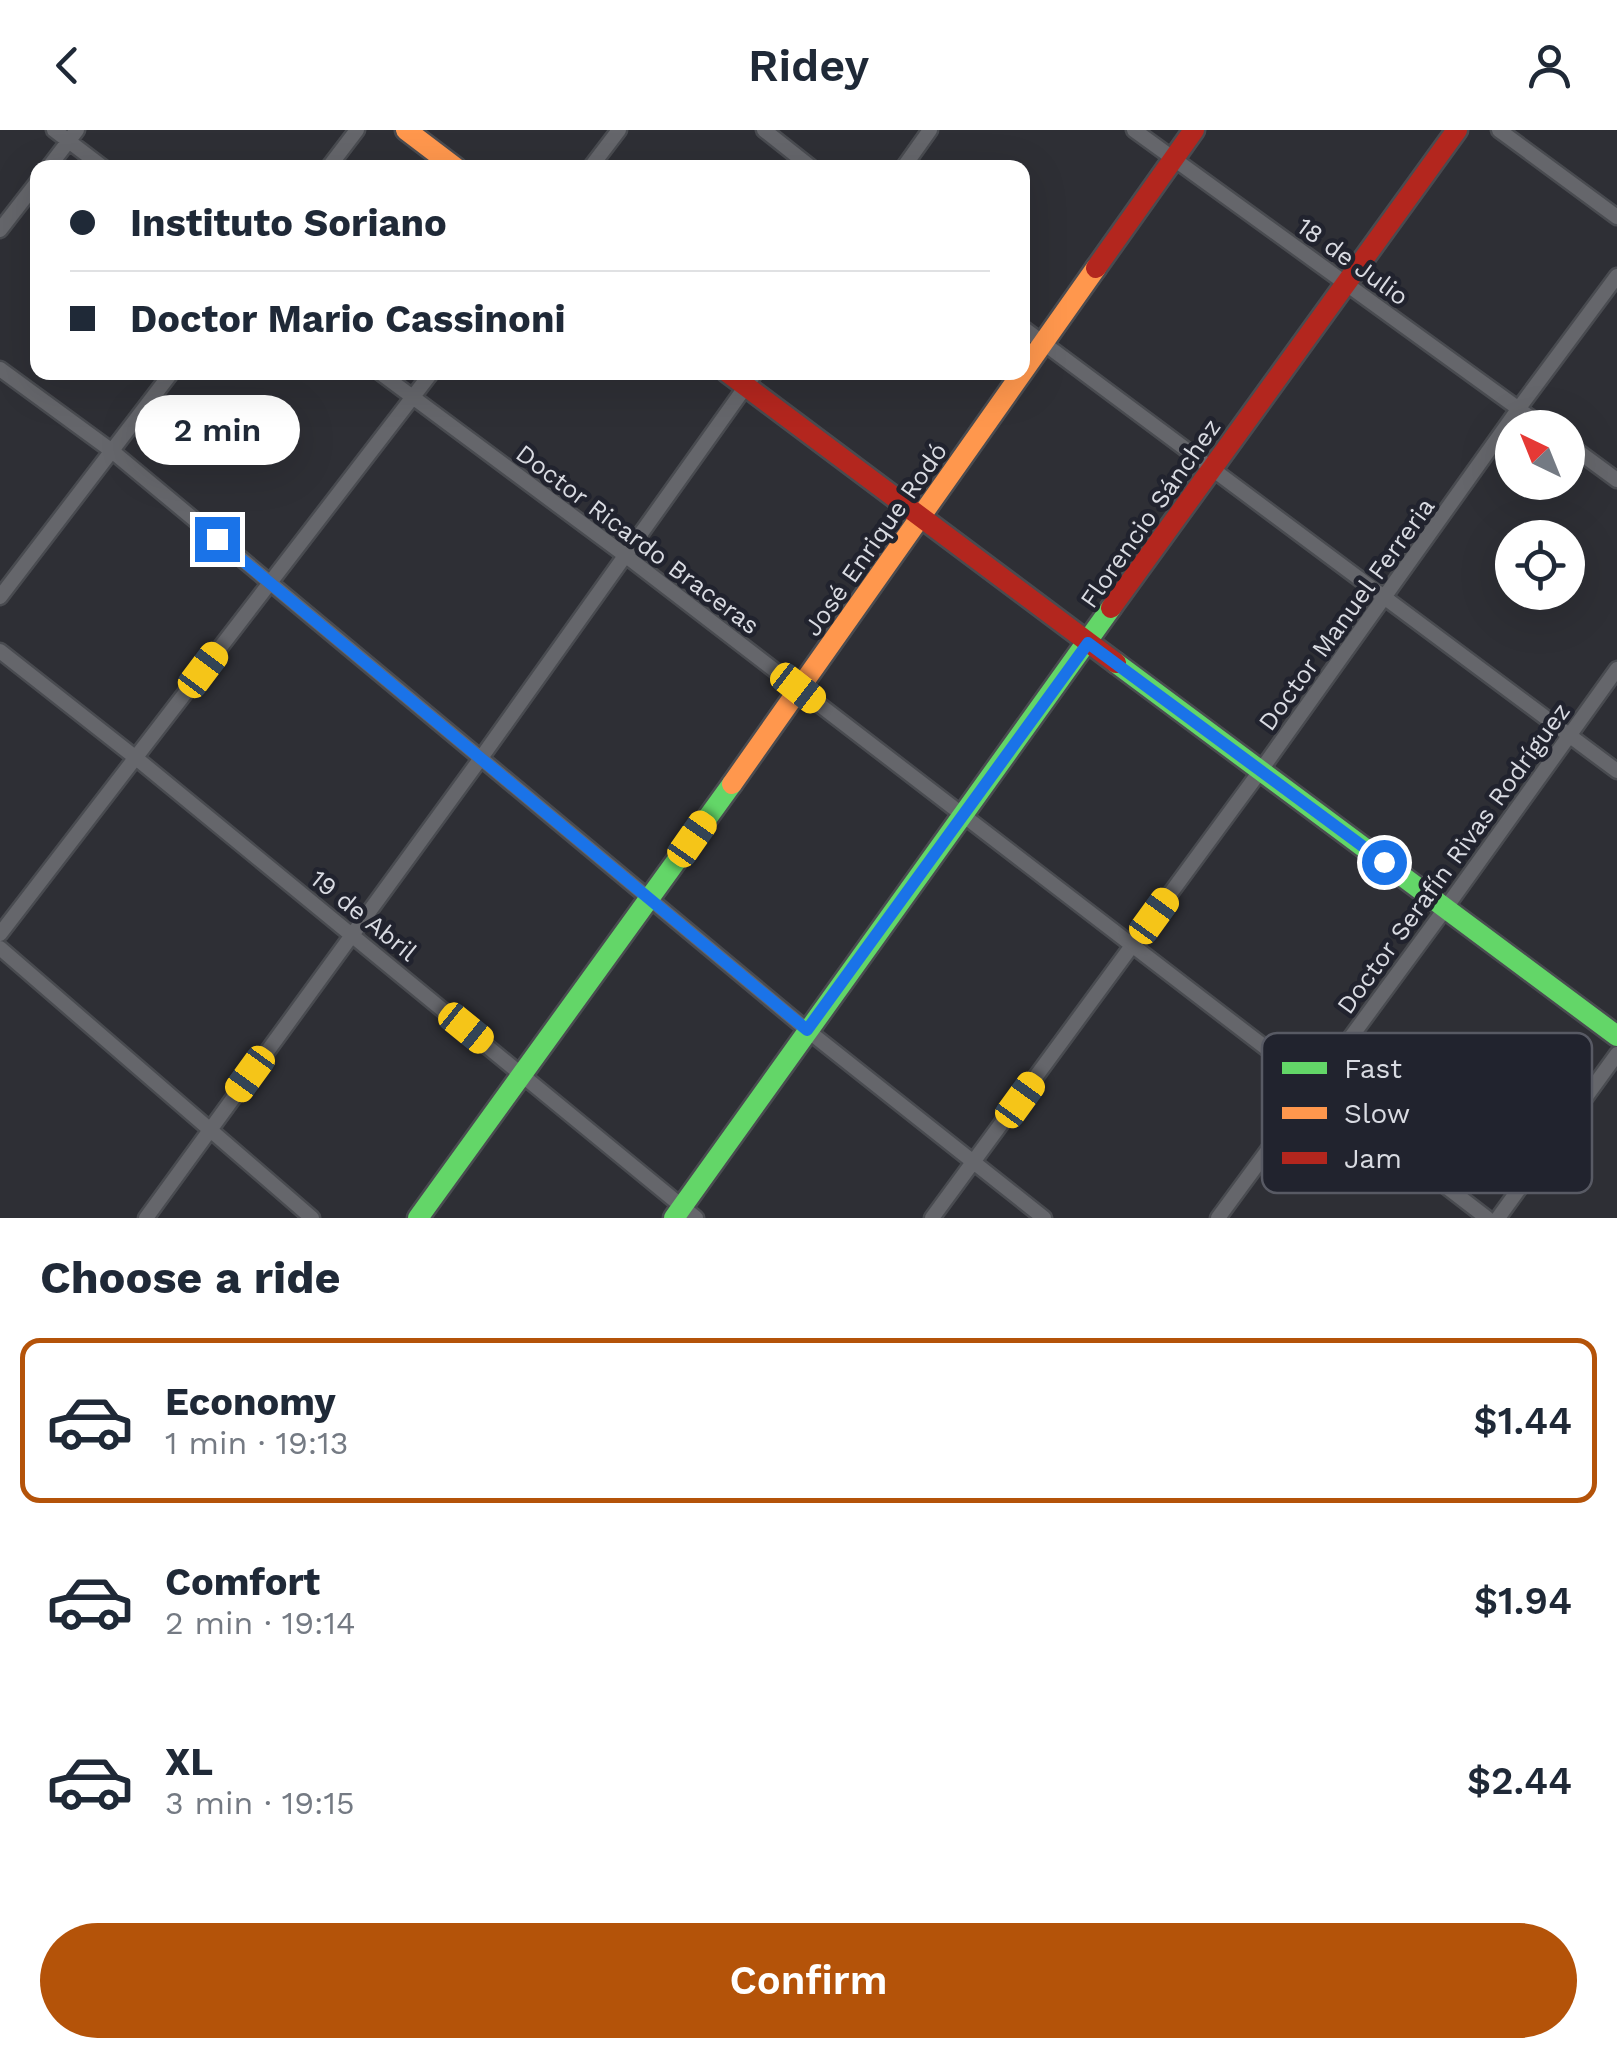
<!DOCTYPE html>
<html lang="en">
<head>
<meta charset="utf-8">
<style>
	:root { --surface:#fff; --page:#f6f6f7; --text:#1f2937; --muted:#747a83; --line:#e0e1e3; --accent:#b45309 }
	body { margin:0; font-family:"Work Sans",sans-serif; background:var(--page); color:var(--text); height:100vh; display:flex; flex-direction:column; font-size:38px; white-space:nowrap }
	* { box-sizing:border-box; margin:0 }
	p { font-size:32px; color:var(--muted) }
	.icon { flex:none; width:55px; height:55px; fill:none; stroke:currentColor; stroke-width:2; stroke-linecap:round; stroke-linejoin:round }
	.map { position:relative; height:1088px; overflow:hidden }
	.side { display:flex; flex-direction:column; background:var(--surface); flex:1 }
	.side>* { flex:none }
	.banner { position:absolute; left:30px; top:30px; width:1000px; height:220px; border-radius:20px; box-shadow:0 10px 40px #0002; display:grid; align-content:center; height:220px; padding:0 40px; background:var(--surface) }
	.needle { width:65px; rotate:317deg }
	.tools { position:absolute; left:1495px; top:280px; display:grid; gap:20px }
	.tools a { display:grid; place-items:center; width:90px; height:90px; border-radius:50%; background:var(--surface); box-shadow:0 10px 40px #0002; font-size:50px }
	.end { position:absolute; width:45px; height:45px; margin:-22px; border:12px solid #1a73e8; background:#fff; box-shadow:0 0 0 5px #fff }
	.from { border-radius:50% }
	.bubble { position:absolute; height:70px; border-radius:35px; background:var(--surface); box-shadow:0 10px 40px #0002; font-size:32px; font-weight:600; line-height:70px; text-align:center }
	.car { position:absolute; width:30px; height:60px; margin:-30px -15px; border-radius:12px; box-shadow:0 0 8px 2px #0007; background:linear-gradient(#f5c518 24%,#345 0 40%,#f5c518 0 76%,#345 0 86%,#f5c518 0) }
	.banner b { display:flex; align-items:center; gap:35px; height:95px; font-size:38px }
	.banner b+b { border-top:2px solid var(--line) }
	.banner i { width:25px; height:25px; background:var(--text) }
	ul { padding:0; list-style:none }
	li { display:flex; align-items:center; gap:30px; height:165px; margin:0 20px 15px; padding:0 20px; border:5px solid transparent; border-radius:20px }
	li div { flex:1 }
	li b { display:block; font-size:38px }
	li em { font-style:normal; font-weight:600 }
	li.current { border-color:var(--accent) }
	li>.icon { width:90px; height:90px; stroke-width:1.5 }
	h2 { padding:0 40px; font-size:45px; line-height:120px }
	.button { display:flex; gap:20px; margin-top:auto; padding:20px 40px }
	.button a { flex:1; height:115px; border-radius:60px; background:var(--accent); color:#fff; font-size:40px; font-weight:600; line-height:115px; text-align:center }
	header { display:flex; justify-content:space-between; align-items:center; height:130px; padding:0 40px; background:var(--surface); font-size:45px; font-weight:600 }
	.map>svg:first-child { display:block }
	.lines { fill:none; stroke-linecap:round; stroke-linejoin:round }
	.street-casing { stroke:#494b50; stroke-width:19 }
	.fast-casing { stroke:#494b50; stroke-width:25 }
	.slow-casing { stroke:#494b50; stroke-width:25 }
	.jam-casing { stroke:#494b50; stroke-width:25 }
	.street { stroke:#65666b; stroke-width:14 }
	.fast { stroke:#63d668; stroke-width:20 }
	.slow { stroke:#ff974d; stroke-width:20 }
	.jam { stroke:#b3261e; stroke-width:20 }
	.route { stroke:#1a73e8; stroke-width:12 }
	.labels { text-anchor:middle; stroke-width:9; stroke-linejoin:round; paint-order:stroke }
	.street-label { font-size:25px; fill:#d9dbe2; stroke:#21232e }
	.key { fill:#21232e; stroke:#585a64; stroke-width:2.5 }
	.key-label { font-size:28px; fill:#d9dbe2 }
</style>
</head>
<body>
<header><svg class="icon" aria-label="back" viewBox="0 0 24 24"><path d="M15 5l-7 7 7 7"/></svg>Ridey<svg class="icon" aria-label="person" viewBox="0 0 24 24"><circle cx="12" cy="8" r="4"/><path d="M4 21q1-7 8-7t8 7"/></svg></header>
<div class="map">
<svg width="1617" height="1088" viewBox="0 0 1617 1088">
	<rect width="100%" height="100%" fill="#2e2f35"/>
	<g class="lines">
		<g class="street-casing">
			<path id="street" d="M54 0 104 38
				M764 0 812 38
				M1134 0 1545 298
				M1499 0 1617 87
				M48 38 77 0
				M328 38 357 0
				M590 38 619 0
				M903 38 930 0
				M0 100 38 51
				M1022 197 1617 641
				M0 239 112 321 807 900 1044 1088
				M379 242 626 426 1487 1088
				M1568 314 1617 350
				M0 467 172 242
				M0 521 136 628 696 1088
				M0 804 432 242
				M0 818 312 1088
				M146 1088 481 628 756 242
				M932 1088 1261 640 1519 278 1617 146
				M1218 1088 1445 779 1617 539
				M1498 1088 1617 924"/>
		</g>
		<g class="fast-casing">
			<path id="fast" d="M1116 533 1617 906
				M418 1088 732 654
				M674 1088 1111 478"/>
		</g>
		<g class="slow-casing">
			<path id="slow" d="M406 0 456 38
				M732 654 1096 138"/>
		</g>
		<g class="jam-casing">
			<path id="jam" d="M1096 138 1194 0
				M727 242 1116 533
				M1111 478 1457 0"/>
		</g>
		<use href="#street" class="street"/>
		<use href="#fast" class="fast"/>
		<use href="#slow" class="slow"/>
		<use href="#jam" class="jam"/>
	</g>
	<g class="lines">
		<path class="route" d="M217 409 807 900 1088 513 1384 732"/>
	</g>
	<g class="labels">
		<g class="street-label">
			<text transform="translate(1353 131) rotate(36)" y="9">18 de Julio</text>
			<text transform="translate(1150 383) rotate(-55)" y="9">Florencio Sánchez</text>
			<text transform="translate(638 409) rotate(37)" y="9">Doctor Ricardo Braceras</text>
			<text transform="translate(875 409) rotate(-55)" y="9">José Enrique Rodó</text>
			<text transform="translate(1346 484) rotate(-54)" y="9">Doctor Manuel Ferreria</text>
			<text transform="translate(1453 728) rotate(-54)" y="9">Doctor Serafín Rivas Rodríguez</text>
			<text transform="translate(364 785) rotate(39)" y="9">19 de Abril</text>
		</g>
	</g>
	<rect x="1262" y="903" width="330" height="160" rx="15" class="key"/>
	<rect x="1282" y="932" width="45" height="12" fill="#63d668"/>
	<rect x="1282" y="977" width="45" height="12" fill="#ff974d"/>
	<rect x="1282" y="1022" width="45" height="12" fill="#b3261e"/>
	<g class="key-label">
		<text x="1344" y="948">Fast</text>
		<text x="1344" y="993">Slow</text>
		<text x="1344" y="1038">Jam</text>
	</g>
</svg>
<div class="tools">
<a><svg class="needle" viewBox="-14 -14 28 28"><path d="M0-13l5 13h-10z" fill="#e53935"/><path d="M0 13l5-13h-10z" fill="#747a83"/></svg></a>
<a><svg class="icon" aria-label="locate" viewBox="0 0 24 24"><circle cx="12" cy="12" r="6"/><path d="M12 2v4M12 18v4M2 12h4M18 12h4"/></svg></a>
</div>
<i class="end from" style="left:1384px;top:732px"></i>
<i class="end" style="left:217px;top:409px"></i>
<div class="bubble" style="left:135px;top:265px;width:165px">2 min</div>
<i class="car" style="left:203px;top:540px;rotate:37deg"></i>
<i class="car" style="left:798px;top:558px;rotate:128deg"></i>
<i class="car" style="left:692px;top:709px;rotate:35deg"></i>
<i class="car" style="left:1154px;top:786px;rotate:36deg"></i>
<i class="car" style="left:466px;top:898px;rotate:129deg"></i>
<i class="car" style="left:250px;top:944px;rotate:216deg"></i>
<i class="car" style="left:1020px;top:970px;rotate:36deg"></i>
<div class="banner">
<b><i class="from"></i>Instituto Soriano</b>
<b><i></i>Doctor Mario Cassinoni</b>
</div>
</div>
<section class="side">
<h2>Choose a ride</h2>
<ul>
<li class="current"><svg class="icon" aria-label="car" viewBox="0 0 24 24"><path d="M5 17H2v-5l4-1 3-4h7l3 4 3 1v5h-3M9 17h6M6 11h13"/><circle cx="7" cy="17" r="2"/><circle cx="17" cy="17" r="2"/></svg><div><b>Economy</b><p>1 min · 19:13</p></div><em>$1.44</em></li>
<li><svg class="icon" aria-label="car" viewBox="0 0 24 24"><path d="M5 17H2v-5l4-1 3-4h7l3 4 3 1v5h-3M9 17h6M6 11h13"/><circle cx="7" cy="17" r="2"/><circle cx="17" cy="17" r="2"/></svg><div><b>Comfort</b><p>2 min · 19:14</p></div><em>$1.94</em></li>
<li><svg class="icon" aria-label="car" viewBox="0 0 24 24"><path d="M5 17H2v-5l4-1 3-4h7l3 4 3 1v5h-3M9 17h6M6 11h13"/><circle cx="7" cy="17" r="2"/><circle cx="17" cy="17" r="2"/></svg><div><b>XL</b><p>3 min · 19:15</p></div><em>$2.44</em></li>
</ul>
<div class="button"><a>Confirm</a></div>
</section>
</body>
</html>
